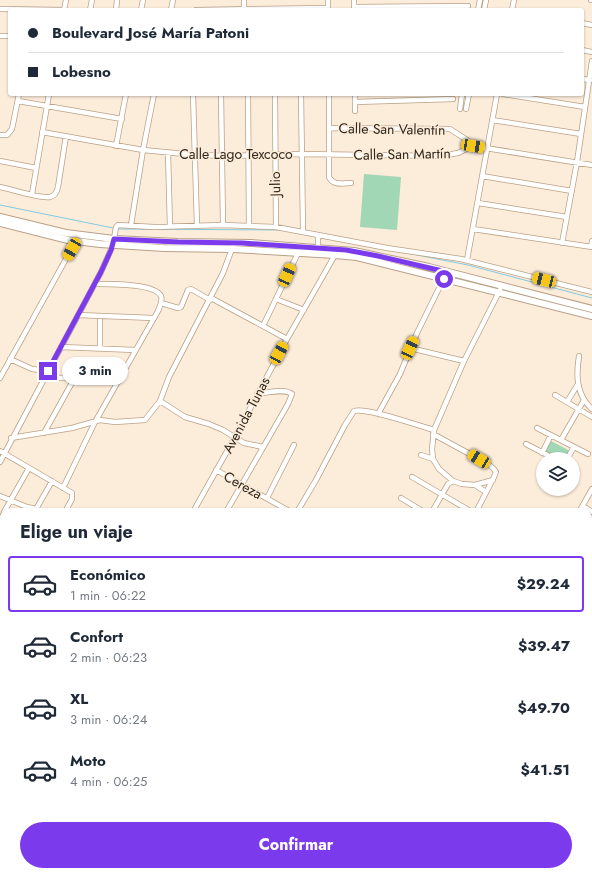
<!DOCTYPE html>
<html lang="es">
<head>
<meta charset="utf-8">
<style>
	:root { --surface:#fff; --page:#f6f6f7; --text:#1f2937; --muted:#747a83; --line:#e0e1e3; --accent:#7c3aed }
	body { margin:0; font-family:Jost,sans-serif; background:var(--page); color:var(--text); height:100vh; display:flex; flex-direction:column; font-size:15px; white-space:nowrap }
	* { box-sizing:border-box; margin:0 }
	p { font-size:13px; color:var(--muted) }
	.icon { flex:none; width:22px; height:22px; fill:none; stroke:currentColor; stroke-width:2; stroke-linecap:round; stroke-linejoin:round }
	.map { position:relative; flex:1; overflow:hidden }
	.details { position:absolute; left:0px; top:508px; width:592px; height:368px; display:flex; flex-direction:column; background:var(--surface); border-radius:12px 12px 0 0; box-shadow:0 1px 3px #0004 }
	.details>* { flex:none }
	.guide { position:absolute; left:8px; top:8px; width:576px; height:88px; border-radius:4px; box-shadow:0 1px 3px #0004; display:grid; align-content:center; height:88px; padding:0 20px; background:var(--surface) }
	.tools { position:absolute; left:536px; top:452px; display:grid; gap:8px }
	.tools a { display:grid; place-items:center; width:44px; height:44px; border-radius:50%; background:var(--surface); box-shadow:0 1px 3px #0004; font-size:20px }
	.end { position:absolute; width:18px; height:18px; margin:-9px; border:5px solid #7c3aed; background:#fff; box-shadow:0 0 0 2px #fff }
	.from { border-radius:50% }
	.bubble { position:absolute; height:28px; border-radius:14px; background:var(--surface); box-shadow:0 1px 3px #0004; font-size:13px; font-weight:700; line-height:28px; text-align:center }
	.car { position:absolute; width:12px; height:24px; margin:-12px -6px; border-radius:5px; box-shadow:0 0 3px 1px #0007; background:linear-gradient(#f5c518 24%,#345 0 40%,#f5c518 0 76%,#345 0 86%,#f5c518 0) }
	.guide b { display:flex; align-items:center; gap:14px; height:38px; font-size:15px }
	.guide b+b { border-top:1px solid var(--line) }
	.guide i { width:10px; height:10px; background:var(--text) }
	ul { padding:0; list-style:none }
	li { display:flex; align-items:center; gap:12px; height:56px; margin:0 8px 6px; padding:0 12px; border:2px solid transparent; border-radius:4px }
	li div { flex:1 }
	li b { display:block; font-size:15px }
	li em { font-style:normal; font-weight:700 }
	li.active { border-color:var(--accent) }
	li>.icon { width:36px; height:36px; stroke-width:1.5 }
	h2 { padding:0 20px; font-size:18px; line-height:48px }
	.action { display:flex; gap:8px; margin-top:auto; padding:8px 20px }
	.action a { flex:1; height:46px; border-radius:24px; background:var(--accent); color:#fff; font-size:16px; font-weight:700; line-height:46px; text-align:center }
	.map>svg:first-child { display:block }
	.green { fill:#a1d7b4 }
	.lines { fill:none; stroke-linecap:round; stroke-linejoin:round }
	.stream { stroke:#82cae3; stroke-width:1 }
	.street-casing { stroke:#baa186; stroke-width:6 }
	.secondary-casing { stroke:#baa186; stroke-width:8 }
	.street { stroke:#fff; stroke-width:4.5 }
	.secondary { stroke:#fff; stroke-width:6 }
	.route { stroke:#7c3aed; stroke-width:5 }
	.labels { text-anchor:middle; stroke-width:3; stroke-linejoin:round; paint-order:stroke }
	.street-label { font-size:14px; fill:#30261b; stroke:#fcecda }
</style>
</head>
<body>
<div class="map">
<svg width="592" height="876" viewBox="0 0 592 876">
	<rect width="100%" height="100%" fill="#fcecda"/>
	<path class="green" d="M364 174 401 177 397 230 360 227Z
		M551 441 570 451 565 459H557L545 452Z
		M592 595V612L588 619V603Z"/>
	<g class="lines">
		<path class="stream" d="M0 205 113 228
			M118 229 283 230
			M367 246 375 248
			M402 252 468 265 592 298"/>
		<g class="street-casing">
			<path id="street" d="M244 0V9
				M328 0V10
				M354 0V10
				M591 0H592
				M354 7 468 6
				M0 9 65 10
				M64 10 66 0
				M90 10 92 0
				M116 10 117 0
				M141 10 143 0
				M171 10 173 0
				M196 10 328 8
				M478 10 480 0
				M484 10 486 0
				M512 10 514 0
				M582 23 592 25
				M0 36H10
				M582 50 592 52
				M582 79 590 80
				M193 94 197 226
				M221 94 223 225
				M248 94 249 225
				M275 94 276 227
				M301 94 303 232
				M329 94V177C333 186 343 183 351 183
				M503 94 585 107
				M18 101 122 119
				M355 102 453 99
				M460 109 462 94
				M466 109 469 94
				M355 111V94
				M492 120 581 134
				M329 128 450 129 467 140 473 146
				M42 132 143 150 185 154 223 156 301 154 441 156 458 153 473 146
				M0 135H7L12 129 19 94
				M116 146 126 94
				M473 146 592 165
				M168 153 170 227
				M0 161 36 168
				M482 176 572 191
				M0 187C11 189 40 199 50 197 55 196 57 192 58 187L66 136
				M32 194 49 94
				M478 203 567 217
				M131 225 143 150 154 94
				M473 229 592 247
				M318 236V248
				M562 243 577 162 592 61
				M233 246 223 273 169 377 160 401 185 417 209 424 223 430 244 443 263 447
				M591 247 592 241
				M467 260 497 94
				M211 298 287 339
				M276 299 304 310
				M161 303 178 308 181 307 188 290 191 289 210 300
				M78 315 153 318
				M263 326 298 253
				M61 347 135 350
				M100 348V316
				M410 348 464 361
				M579 356C576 375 576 395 592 409
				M10 359 32 369 48 371
				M44 377 119 381
				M0 378 76 241
				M555 395 592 417
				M567 402 578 384
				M378 414 400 374 417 333 447 272
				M537 428 588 454
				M44 433 74 379
				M433 434 488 464 493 468 496 472 494 477 476 512
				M11 438 72 428 100 420 115 422 145 420 160 401
				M561 440 584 400
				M526 444 555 459
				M0 451 72 493V499L65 512
				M542 453 551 435
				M421 455 433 459
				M567 459 574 447
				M0 462 101 272 113 245 116 227 118 225 154 227 223 225 276 227 387 248 461 259 592 292
				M573 469 577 471
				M216 470 291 512
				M412 477 472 512
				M493 480 475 485 462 484 453 481 439 469 433 459 432 449 434 430 464 361 500 290
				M475 485 486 492
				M63 488 95 422 158 311C160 306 163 301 161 296 155 283 108 284 95 284
				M0 496 27 507 36 509
				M267 498 294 445
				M401 498 424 512
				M583 506 592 512
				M35 511 52 481
				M4 512 29 468
				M193 512 235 437 287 339 335 255
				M226 512 288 404 292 394C284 388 267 393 257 394
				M297 512 316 480 345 425 354 411C367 407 419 426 434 430
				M432 512 448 484 453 481
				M579 512 592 489
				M0 520 4 513
				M0 573 4 566
				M588 574 592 577
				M0 578 4 580
				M588 582 592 584
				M588 596 592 588
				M0 619 4 622
				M588 628 592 620
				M0 632 4 623
				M0 685 4 678
				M0 693 4 695
				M588 700 592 693
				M588 709 592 711
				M588 715 592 717
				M0 735 4 738
				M588 753 592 756
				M0 789 4 779
				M0 805 4 804
				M588 829 592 832
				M588 848H592
				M0 870 7 876
				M210 872 216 876
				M264 872 271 876
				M422 872 429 876
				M556 872 562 876
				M412 873 417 876
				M220 876 224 872
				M230 876 231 872
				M382 876 384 872
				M435 876 437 872
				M450 876 453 872
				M492 876 493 872
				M510 876 512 872"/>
		</g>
		<g class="secondary-casing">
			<path id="secondary" d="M0 217 66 233 114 239 178 242 251 243 354 251 429 267 592 309
				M0 223 68 240 100 244 164 248 233 249 335 255 357 257 592 316"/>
		</g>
		<use href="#street" class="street"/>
		<use href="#secondary" class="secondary"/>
	</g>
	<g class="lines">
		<path class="route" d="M48 371 101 272 111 250 114 239 178 242 242 243 346 250 378 256 447 272 444 279"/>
	</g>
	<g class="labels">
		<g class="street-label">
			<text transform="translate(392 129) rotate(1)" y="5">Calle San Valentín</text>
			<text x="236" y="159">Calle Lago Texcoco</text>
			<text transform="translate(402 154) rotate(-1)" y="5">Calle San Martín</text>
			<text transform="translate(275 184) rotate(-91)" y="5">Julio</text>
			<text transform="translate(246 415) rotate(-62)" y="5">Avenida Tunas</text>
			<text transform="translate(243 485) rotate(29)" y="5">Cereza</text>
		</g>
	</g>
</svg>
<div class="tools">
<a><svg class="icon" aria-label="layers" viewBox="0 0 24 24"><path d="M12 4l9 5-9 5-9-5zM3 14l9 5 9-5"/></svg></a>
</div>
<i class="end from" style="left:444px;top:279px"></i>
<i class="end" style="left:48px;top:371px"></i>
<div class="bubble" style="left:62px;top:357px;width:66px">3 min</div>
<i class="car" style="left:473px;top:146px;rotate:99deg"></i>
<i class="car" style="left:72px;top:249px;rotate:210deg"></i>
<i class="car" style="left:287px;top:275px;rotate:24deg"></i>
<i class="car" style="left:544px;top:280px;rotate:284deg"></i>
<i class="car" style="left:410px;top:348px;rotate:25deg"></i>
<i class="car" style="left:279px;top:353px;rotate:29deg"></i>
<i class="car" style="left:479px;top:459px;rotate:301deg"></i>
<div class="guide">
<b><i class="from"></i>Boulevard José María Patoni</b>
<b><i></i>Lobesno</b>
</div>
<section class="details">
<h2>Elige un viaje</h2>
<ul>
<li class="active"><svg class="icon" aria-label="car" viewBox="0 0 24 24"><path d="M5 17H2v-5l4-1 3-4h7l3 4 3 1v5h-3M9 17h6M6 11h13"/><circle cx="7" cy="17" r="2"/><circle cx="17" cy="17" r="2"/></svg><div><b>Económico</b><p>1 min · 06:22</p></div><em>$29.24</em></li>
<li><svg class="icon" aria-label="car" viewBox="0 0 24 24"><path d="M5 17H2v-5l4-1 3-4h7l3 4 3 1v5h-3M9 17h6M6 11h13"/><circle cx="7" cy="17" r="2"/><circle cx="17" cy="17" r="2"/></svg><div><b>Confort</b><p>2 min · 06:23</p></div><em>$39.47</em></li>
<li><svg class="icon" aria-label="car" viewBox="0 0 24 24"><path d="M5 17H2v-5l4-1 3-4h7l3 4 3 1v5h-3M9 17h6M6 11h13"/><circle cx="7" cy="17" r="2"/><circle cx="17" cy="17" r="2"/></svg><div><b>XL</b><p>3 min · 06:24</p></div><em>$49.70</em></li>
<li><svg class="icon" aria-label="car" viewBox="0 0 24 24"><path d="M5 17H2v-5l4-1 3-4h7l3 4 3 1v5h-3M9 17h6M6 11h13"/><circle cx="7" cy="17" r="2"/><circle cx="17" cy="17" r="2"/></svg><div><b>Moto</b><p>4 min · 06:25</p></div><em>$41.51</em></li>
</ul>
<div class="action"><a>Confirmar</a></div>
</section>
</div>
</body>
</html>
